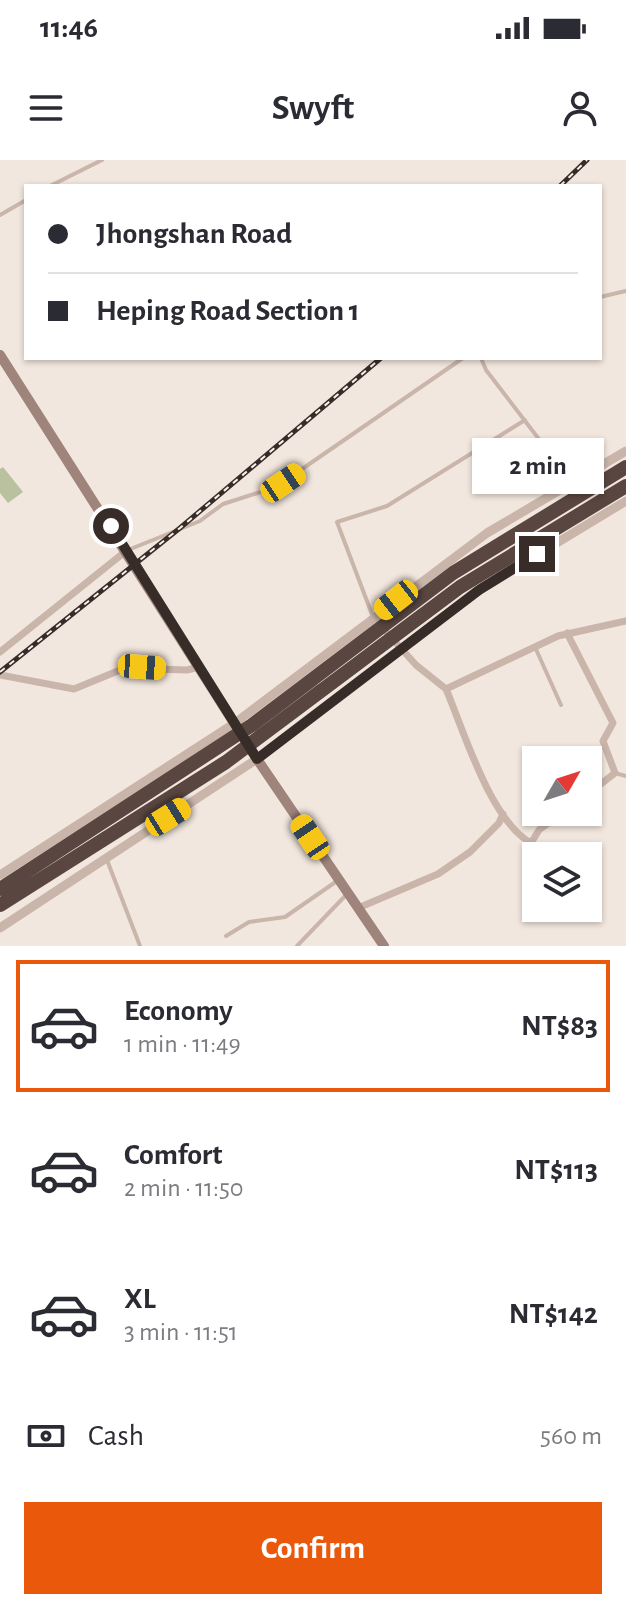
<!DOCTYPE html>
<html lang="en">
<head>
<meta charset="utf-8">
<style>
	:root { --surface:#fff; --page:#f7f7f7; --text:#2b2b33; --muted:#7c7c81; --line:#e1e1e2; --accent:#ea580c }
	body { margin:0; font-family:"Alegreya Sans",sans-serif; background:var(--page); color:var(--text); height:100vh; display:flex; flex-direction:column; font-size:30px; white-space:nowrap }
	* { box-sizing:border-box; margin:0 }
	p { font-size:26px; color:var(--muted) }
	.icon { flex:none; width:44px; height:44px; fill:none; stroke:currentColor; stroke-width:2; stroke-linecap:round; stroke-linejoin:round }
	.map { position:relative; height:786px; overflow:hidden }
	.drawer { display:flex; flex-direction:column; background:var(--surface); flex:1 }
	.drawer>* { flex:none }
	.banner { position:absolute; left:24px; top:24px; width:578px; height:176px; border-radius:0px; box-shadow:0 2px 6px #0004; display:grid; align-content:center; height:176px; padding:0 24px; background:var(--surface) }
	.needle { width:52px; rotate:51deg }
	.fabs { position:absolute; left:522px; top:586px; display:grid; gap:16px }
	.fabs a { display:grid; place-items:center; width:80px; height:80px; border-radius:0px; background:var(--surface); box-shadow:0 2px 6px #0004; font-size:40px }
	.end { position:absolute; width:36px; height:36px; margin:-18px; border:10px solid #382c29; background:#fff; box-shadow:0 0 0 4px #fff }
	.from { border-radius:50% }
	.bubble { position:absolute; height:56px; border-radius:0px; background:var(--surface); box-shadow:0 2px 6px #0004; font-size:26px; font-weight:600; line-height:56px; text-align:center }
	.car { position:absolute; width:24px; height:48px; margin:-24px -12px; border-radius:10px; box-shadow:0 0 6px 2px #0007; background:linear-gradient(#f5c518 24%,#345 0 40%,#f5c518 0 76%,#345 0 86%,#f5c518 0) }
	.banner b { display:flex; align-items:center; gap:28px; height:76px; font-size:30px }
	.banner b+b { border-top:2px solid var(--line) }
	.banner i { width:20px; height:20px; background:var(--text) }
	ul { padding:14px 0 0; list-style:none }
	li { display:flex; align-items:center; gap:24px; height:132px; margin:0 16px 12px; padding:0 8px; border:4px solid transparent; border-radius:0px }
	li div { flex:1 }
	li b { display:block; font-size:30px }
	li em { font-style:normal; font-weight:600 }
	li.selected { border-color:var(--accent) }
	li>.icon { width:72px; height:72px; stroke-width:1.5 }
	.pay { display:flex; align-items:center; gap:20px; height:88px; padding:0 24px; font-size:30px }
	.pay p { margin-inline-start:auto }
	.action { display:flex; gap:16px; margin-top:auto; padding:16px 24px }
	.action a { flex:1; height:92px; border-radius:0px; background:var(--accent); color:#fff; font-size:32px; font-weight:600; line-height:92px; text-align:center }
	.status { display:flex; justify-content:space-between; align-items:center; height:56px; padding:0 40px; background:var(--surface); direction:ltr }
	.status svg { height:22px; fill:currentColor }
	header { display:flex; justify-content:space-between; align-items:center; height:104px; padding:0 24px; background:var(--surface); font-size:36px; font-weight:600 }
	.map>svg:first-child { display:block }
	.green { fill:#b9c19e }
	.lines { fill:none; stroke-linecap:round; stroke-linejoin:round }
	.service { stroke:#cab5aa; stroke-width:4 }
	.minor { stroke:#cab5aa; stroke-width:7 }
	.tertiary { stroke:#cab5aa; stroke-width:9 }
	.secondary { stroke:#9e847b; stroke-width:10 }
	.rail-casing { stroke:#382c29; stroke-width:5 }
	.rail { stroke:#faf1eb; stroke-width:2; stroke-dasharray:6; stroke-linecap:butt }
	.motorway-bridge { stroke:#594641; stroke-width:14 }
	.route { stroke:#382c29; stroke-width:10 }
</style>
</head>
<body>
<div class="status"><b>11:46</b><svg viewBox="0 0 49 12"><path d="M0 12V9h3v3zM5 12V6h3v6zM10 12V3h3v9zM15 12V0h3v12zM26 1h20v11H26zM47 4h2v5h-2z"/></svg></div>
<header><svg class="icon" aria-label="menu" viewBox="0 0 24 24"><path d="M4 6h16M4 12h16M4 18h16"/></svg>Swyft<svg class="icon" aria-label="person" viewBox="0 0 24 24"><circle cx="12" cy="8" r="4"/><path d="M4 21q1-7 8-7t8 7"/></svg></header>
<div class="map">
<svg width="626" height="786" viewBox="0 0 626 786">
	<rect width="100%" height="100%" fill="#f2e7de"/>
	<path class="green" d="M3 307 23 332 8 343 0 333V309Z"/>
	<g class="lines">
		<path class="service" d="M50 26 102 0
			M0 55 26 40
			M600 137 626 131
			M481 198 486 210 545 287 552 292 584 284 602 303
			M128 390 200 361 223 344 276 327 463 198
			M373 457 337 362 387 346 525 260
			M535 487 561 545
			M615 613 626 616
			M107 700 140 786
			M226 776 249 762 285 757 337 721
			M297 786 346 735"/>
		<path class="minor" d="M380 465 416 505 446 529 558 476 626 461
			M567 473 613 563 603 581 615 613 588 634
			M0 492 126 391
			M0 515 74 529 125 508 187 510 199 507
			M446 529C464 571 490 660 531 683L539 670 563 652
			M358 748 438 714 470 692 499 663 503 654"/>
		<path class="tertiary" d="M276 556 312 528 315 518
			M0 715 235 563 487 373 626 291
			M0 768 257 599 479 430 626 341"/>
		<path class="secondary" d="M0 195 257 599 384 786"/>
		<g class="rail-casing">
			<path id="rail" d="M560 26 587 0
				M0 512 180 368 381 198"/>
		</g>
		<use href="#rail" class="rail"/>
		<path class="motorway-bridge" d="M0 729 252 565 453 413 626 307
			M0 745 226 602 460 427 626 326"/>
	</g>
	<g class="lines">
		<path class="route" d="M111 366 257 599 479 430 537 394"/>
	</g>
</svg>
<div class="fabs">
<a><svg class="needle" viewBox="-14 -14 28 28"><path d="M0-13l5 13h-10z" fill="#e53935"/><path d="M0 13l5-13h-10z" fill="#7c7c81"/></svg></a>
<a><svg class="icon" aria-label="layers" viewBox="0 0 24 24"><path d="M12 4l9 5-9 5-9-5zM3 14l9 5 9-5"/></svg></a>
</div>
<i class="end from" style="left:111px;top:366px"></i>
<i class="end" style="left:537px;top:394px"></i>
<div class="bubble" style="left:472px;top:278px;width:132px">2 min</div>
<i class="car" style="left:283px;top:323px;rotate:56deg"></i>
<i class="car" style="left:396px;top:440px;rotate:232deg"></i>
<i class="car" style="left:142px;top:507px;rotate:94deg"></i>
<i class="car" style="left:168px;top:657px;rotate:58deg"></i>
<i class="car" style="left:310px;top:677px;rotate:326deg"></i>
<div class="banner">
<b><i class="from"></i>Jhongshan Road</b>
<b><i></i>Heping Road Section 1</b>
</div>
</div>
<section class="drawer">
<ul>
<li class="selected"><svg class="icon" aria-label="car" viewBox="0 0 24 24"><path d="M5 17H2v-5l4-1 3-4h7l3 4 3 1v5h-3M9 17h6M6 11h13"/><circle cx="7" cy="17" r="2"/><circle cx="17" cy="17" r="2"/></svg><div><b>Economy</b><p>1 min · 11:49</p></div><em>NT$83</em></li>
<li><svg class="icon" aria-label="car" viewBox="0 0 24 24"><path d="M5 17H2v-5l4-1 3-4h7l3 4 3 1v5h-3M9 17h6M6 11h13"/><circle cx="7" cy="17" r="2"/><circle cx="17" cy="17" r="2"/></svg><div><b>Comfort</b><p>2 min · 11:50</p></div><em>NT$113</em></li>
<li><svg class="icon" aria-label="car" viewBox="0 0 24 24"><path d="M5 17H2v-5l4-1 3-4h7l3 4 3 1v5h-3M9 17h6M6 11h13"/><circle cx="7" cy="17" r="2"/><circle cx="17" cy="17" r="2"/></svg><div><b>XL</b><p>3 min · 11:51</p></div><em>NT$142</em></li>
</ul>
<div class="pay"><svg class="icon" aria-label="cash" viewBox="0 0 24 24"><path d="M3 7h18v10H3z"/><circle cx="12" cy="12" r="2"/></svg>Cash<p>560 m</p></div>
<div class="action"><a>Confirm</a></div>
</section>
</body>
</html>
